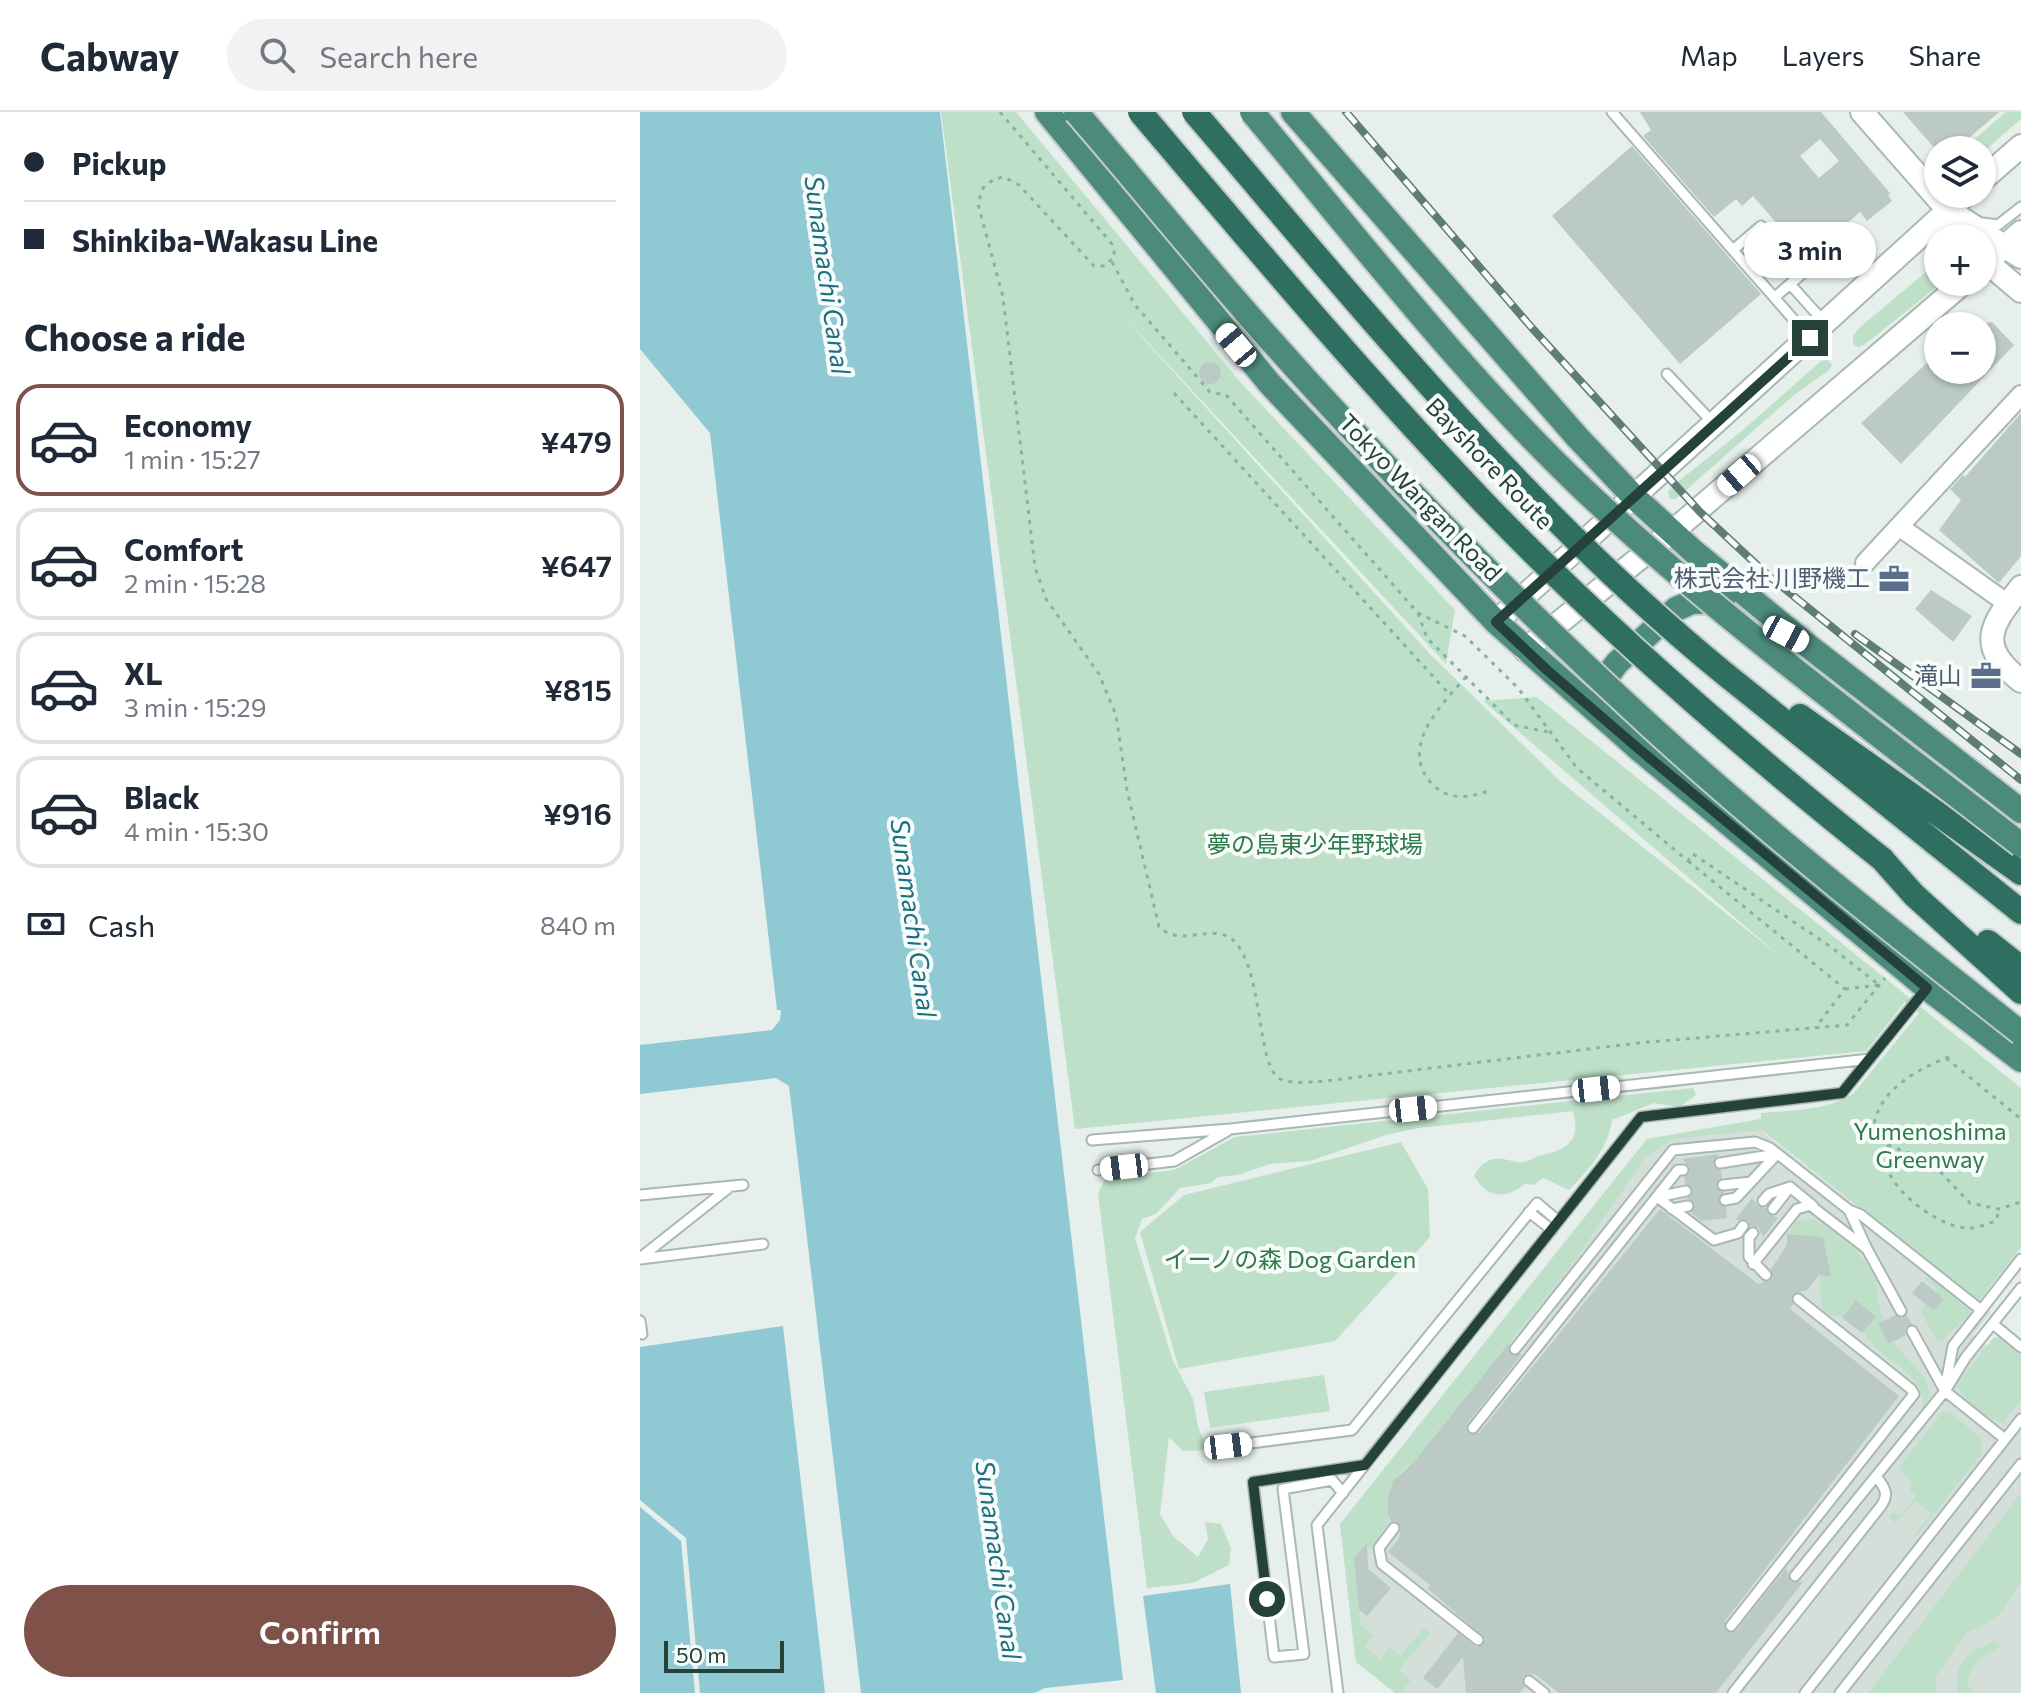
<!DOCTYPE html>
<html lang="en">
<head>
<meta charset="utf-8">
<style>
	:root { --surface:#fff; --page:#f2f2f3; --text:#1f2937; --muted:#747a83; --line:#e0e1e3; --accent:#7f5249 }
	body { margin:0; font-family:Commissioner,"Noto Sans JP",sans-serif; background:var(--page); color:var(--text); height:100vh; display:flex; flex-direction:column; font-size:30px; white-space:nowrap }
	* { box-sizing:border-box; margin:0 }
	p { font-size:26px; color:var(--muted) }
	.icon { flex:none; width:44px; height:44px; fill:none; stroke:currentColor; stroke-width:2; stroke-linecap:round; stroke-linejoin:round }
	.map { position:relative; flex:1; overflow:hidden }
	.drawer { display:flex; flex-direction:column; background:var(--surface); width:640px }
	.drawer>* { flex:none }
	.guide { display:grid; align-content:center; height:176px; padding:0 24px; background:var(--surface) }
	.buttons { position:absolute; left:1284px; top:24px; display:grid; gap:16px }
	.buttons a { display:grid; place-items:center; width:72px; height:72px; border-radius:50%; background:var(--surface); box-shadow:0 2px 6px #0004; font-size:40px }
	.scale { position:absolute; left:24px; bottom:20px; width:120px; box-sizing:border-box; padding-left:8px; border:4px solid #24423a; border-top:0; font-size:22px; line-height:28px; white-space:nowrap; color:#24423a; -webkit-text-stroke:6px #f7fbf9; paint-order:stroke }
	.end { position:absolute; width:36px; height:36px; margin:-18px; border:10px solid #24423a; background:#fff; box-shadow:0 0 0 4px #fff }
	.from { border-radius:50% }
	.bubble { position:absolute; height:56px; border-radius:28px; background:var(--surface); box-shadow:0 2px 6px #0004; font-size:26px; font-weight:600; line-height:56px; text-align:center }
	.car { position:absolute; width:24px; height:48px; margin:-24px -12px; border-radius:10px; box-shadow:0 0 6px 2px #0007; background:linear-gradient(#fff 24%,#345 0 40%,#fff 0 76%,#345 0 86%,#fff 0) }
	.guide b { display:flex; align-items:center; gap:28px; height:76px; font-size:30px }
	.guide b+b { border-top:2px solid var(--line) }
	.guide i { width:20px; height:20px; background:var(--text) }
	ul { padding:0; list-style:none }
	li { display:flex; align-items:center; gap:24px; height:112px; margin:0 16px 12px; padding:0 8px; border:4px solid var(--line); border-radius:24px }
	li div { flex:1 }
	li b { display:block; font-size:30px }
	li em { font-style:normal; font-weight:600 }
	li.selected { border-color:var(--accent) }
	li>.icon { width:72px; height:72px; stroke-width:1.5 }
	h2 { padding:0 24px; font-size:36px; line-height:96px }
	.pay { display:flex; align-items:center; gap:20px; height:88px; padding:0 24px; font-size:30px }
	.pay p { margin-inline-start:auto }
	.action { display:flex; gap:16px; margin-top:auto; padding:16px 24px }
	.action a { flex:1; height:92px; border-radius:48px; background:var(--accent); color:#fff; font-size:32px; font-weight:600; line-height:92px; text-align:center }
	header { display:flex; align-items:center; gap:48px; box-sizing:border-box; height:112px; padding:0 40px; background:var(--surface); border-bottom:2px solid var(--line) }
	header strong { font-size:38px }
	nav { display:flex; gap:44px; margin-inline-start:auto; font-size:28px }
	.search { width:560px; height:72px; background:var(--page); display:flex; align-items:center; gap:20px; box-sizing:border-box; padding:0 28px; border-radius:44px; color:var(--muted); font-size:30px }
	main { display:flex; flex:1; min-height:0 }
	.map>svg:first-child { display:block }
	.built { fill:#d4dfda }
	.green { fill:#bfe0c8 }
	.water { fill:#8ec9d4 }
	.pier { fill:#e6efeb }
	.building { fill:#bbcac4; fill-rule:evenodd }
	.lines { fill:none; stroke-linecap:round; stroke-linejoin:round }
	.service-casing { stroke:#a8b8b2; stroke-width:13 }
	.minor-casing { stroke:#a8b8b2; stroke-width:22 }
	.tertiary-casing { stroke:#a8b8b2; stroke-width:26 }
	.trunk-casing { stroke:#c2cac8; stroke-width:28 }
	.motorway-casing { stroke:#c2cac8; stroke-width:28 }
	.path { stroke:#86b3a5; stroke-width:3; stroke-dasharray:4 6; stroke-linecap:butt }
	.service { stroke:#fff; stroke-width:9 }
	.minor { stroke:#fff; stroke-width:18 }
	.tertiary { stroke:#fff; stroke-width:22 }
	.trunk { stroke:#4c8a7c; stroke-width:24 }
	.motorway { stroke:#2f6f62; stroke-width:24 }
	.rail-casing { stroke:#5f7d75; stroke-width:8 }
	.rail { stroke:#f7fbf9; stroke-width:5; stroke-dasharray:15; stroke-linecap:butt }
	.trunk-bridge-casing { stroke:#c2cac8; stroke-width:28; stroke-linecap:butt }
	.motorway-bridge-casing { stroke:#c2cac8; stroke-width:28; stroke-linecap:butt }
	.trunk-bridge { stroke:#4c8a7c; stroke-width:24 }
	.motorway-bridge { stroke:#2f6f62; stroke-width:24 }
	.route { stroke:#24423a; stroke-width:10 }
	.labels { text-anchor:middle; stroke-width:8; stroke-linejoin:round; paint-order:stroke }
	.street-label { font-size:24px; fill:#24423a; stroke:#f7fbf9 }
	.service-label { font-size:24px; fill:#4e5e75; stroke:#f7fbf9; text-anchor:end }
	.park-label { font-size:24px; fill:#2d7a4b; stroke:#f7fbf9 }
	.water-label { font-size:26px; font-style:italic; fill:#1c6f80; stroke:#f7fbf9 }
</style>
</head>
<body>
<header>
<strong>Cabway</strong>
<div class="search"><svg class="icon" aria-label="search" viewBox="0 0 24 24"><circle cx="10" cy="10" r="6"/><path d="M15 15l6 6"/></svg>Search here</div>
<nav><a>Map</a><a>Layers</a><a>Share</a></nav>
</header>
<main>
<section class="drawer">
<div class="guide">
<b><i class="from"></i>Pickup</b>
<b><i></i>Shinkiba-Wakasu Line</b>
</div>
<h2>Choose a ride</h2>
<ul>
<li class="selected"><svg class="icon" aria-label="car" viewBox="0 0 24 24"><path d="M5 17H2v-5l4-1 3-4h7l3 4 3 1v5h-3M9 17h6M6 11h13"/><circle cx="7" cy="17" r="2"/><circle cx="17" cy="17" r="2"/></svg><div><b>Economy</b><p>1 min · 15:27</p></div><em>¥479</em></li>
<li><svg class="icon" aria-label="car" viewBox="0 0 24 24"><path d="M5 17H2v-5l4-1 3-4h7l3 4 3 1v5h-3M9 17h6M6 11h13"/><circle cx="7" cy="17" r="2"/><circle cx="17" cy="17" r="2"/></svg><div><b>Comfort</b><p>2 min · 15:28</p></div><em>¥647</em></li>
<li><svg class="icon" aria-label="car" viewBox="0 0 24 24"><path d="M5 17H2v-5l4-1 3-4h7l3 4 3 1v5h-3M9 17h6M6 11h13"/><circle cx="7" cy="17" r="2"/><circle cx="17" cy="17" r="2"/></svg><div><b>XL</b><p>3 min · 15:29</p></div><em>¥815</em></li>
<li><svg class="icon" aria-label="car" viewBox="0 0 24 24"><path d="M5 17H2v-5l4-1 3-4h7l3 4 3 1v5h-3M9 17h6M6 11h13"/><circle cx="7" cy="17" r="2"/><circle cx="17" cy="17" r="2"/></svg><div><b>Black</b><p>4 min · 15:30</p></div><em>¥916</em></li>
</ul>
<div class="pay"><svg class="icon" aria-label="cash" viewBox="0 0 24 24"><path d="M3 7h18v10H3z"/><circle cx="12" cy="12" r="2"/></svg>Cash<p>840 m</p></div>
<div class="action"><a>Confirm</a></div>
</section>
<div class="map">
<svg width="1381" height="1581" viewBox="0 0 1381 1581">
	<rect width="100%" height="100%" fill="#e6efeb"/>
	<path class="built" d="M1121 1007 1123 1020 1351 1200 1333 1223 1381 1261V1581H760L715 1546 700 1412 1007 1027Z"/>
	<path class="green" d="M301 0H376L602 272 815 498 806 552 469 189 790 542 921 670 1141 845 843 589 897 585 1381 976V1136L1338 1190 1122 1018 1033 1027 1005 1045 937 1146 773 1351C752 1362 744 1385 750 1408L731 1435 724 1434 714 1446 721 1513 734 1524 725 1535 740 1547 749 1535 760 1544 784 1516 790 1521 759 1558 771 1568 762 1579 764 1581H755L716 1550 700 1412 1007 1027 1121 1007V1001C1153 998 1187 999 1214 981L1279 901 1265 890 1226 939 435 1017Z
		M1366 0H1381V7L1342 41V38H1322Z
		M1298 150V170H1303L1224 233 1218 235 1213 232V224L1219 216Z
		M1188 248 1192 253 1189 258 1154 283 1036 387H1030L1028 379 1035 372 1103 318 1181 249Z
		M1053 976 1056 983 1040 995 1014 991 972 1008C969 1035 948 1059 929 1078L903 1066 894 1073 885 1072C865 1088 847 1086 834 1064 839 1055 843 1050 853 1047 861 1045 870 1049 878 1050 889 1051 893 1045 902 1043 928 1038 941 1028 933 999L778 1016 746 1023 670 1049 630 1052 598 1063 578 1065 571 1071 540 1076 516 1102 502 1107 495 1126 533 1249 553 1287 558 1315 568 1338 543 1339 529 1325 520 1402 533 1424 558 1445 568 1427 565 1410 581 1412 591 1436 589 1453 553 1471 507 1476 458 1081 466 1066 534 1058 595 1025Z
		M761 1030 788 1077 790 1125 695 1229 539 1257 500 1120 544 1083Z
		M1171 1106C1192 1116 1232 1148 1236 1172 1239 1188 1236 1192 1245 1208L1239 1214 1250 1233 1255 1231C1267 1253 1304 1268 1282 1298 1292 1261 1235 1249 1224 1219L1235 1204 1217 1189 1204 1204 1191 1203 1182 1196 1179 1163 1190 1165 1183 1125 1147 1122 1157 1109Z
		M1290 1165 1329 1197 1330 1201 1302 1229H1297L1281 1200 1286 1193 1294 1199 1304 1187 1295 1180 1298 1177 1284 1166Z
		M1360 1225 1381 1242V1287L1363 1311C1348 1308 1321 1287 1317 1273L1353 1226Z
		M684 1263 690 1299 570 1316 564 1280Z
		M1309 1299 1342 1327 1340 1337 1343 1340 1277 1424 1273 1425 1291 1401 1275 1389 1256 1411 1249 1405 1253 1400 1259 1404 1276 1384 1270 1379 1271 1370 1259 1355 1302 1300Z
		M1381 1381V1470L1362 1500 1351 1509 1327 1521 1314 1538 1296 1564 1295 1581H1228Z
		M1355 1529 1362 1535C1344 1540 1332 1552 1327 1570L1333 1581H1318C1311 1551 1330 1539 1355 1529Z"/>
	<path class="water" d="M0 0H300L483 1568 405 1576 394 1581H221L149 974 136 966 0 982V933L132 918 140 908 141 898H137L70 321 0 237Z
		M143 1214 185 1581H0V1235Z
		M590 1472 601 1581H516L503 1484Z"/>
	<path class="pier" d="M0 1388 46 1426 60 1581H55L41 1429 0 1395Z"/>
	<path class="building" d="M1000 0H1181L1250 81 1248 83 1252 89 1227 109 1220 100 1167 146 1113 84 1102 94 1096 87 1074 105 1003 24 1011 18ZM1180 27 1199 49 1179 66 1160 44Z
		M1263 0H1359L1315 38H1296Z
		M992 34 1121 182 1040 252 912 104Z
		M1352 210 1374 233 1261 352 1221 311 1298 241V258H1342V212Z
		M559 261a11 11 0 1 1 22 0a11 11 0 1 1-22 0Z
		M1381 301V444L1359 471 1299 418 1321 388 1310 377 1323 363 1325 365Z
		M1291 478 1332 504 1313 530 1275 497Z
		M1079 1042 1073 1051 1081 1058 1082 1066 1076 1075 1084 1080 1078 1089 1086 1095 1087 1106 1062 1109 1051 1101 1055 1092 1047 1086 1053 1078 1045 1072 1044 1065 1050 1057 1042 1047Z
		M1112 1086 1119 1095 1126 1096 1128 1102 1138 1106 1123 1125 1119 1116 1110 1114 1107 1108H1095Z
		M1020 1097 1118 1172 1133 1166 1131 1157 1147 1133V1122L1183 1125 1191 1165 1179 1163 1167 1178 1153 1182V1193L1150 1197 1259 1284 1085 1509 1086 1519H1096L1146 1456 1151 1470H1163L1076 1581H919L895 1562H889L883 1565 885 1575 880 1581H826L823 1545 797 1577 783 1566 818 1521 836 1535 843 1533 845 1526 787 1476 790 1473 748 1440 759 1426 761 1416 758 1410 751 1409 748 1403V1385L753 1369 773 1351 869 1231 870 1242H882L827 1312 829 1322 839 1321Z
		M1282 1169 1304 1187 1294 1199 1272 1181Z
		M1216 1188 1236 1205 1222 1221 1202 1206Z
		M1255 1203 1262 1206 1267 1203 1272 1212 1265 1216 1266 1223 1249 1232 1238 1212Z
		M727 1431 728 1457 751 1476 727 1504 719 1498 714 1446Z"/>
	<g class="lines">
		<g class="service-casing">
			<path id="service" d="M972 0 1168 224
				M1343 111 1358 113 1381 95
				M1093 138 1121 114 1164 160 1135 185
				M1150 172 1185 211
				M1027 262 1074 312
				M452 1028 590 1017 1230 947
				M1080 1051 1137 1042
				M458 1058 534 1049 587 1019
				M1083 1073 1111 1070
				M0 1083 103 1073
				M1017 1085 1074 1128 1098 1121 1103 1114
				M1017 1085 1046 1079
				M1085 1088 1096 1086 1137 1042
				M1123 1089 1129 1082 1150 1075 1173 1094
				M1032 1097 1048 1094
				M1133 1097 1150 1075
				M1209 1098 1221 1103 1341 1198
				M889 1100 912 1118
				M1113 1121 1109 1125V1145L1126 1163
				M0 1146 91 1074
				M0 1147 123 1132
				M1113 1152 1157 1097 1170 1093 1227 1137 1261 1199
				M0 1209 2 1222
				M1353 1212 1381 1235
				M1272 1219 1305 1279 1365 1327
				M875 1237 1033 1038 1115 1030 1130 1036 1209 1098 1227 1137
				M1306 1271 1313 1234 1381 1147
				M833 1316 1038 1058H1043
				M588 1334 712 1318 897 1091 918 1109
				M703 1381 692 1368 643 1377 664 1542 634 1545 613 1370 725 1353
				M754 1416 739 1436 742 1452 838 1528
				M1155 1464 1305 1279 1326 1245 1381 1176
				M1091 1514 1274 1282 1271 1277 1158 1187
				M889 1569 904 1581
				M698 1581 677 1413 1001 1005 1202 981 1285 878
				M1093 1581 1241 1394C1250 1381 1244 1375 1236 1364
				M1165 1581 1381 1307
				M1200 1581 1381 1352"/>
		</g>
		<g class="minor-casing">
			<path id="minor" d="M1260 415 1368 492
				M1225 451 1381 283"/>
		</g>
		<g class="tertiary-casing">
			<path id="tertiary" d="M1222 0 1308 98 1328 126
				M1342 68 1381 34
				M1316 103 1381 145
				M1342 146 1381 179
				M1342 154 1381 120
				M1381 475C1350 514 1336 534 1381 569
				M856 510 1326 82
				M885 538 1032 420 1324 170"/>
		</g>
		<g class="trunk-casing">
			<path id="trunk" d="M407 0 630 272 856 510 1000 638 1287 876 1381 948
				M653 0 938 326 994 385 1053 439 1167 533 1381 699
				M962 590 968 563 977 551 1036 497 1052 490 1083 489"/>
		</g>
		<g class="motorway-casing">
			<path id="motorway" d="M1085 562 1381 800
				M1160 604 1381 761
				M1242 747 1274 783 1381 880
				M1348 830 1381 856"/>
		</g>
		<path class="path" d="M360 0 472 132 475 144 465 154H454L379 73 364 65 354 67 343 76 338 92 363 185 395 455 406 487 459 562 476 603 487 678 519 815C542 837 573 809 594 829 624 859 616 954 640 967 650 972 665 970 677 970L998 931 1207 913 1245 866
			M472 150 495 193 570 280 586 283 778 501 825 524 878 576 937 656 1048 749 1053 742 1191 835 1239 873
			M534 281 810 583
			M778 501 787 526 874 613 908 620
			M826 565C801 593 758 636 792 672 809 689 827 686 849 679
			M1048 749 1205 877 1175 916
			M1205 877 1239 873
			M1309 945C1279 956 1239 978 1234 1013L1248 1033 1291 1050 1330 1091 1359 1097 1381 1090
			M1306 946 1381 1007
			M1248 1033C1248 1041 1246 1050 1248 1058 1257 1083 1299 1114 1326 1116 1336 1117 1347 1112 1356 1109L1359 1098"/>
		<use href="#service" class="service"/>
		<use href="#minor" class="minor"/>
		<use href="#tertiary" class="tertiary"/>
		<use href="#trunk" class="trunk"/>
		<use href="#motorway" class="motorway"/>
		<g class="rail-casing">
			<path id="rail" d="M706 0 892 216 1060 400 1130 465 1381 668
				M1215 522 1381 642"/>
		</g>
		<use href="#rail" class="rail"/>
		<g class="trunk-bridge-casing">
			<path id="trunk-bridge" d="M436 0C500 74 561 150 626 223 746 358 874 489 1008 612 1127 721 1254 821 1381 921
				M612 0C719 128 823 263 944 378 1081 507 1233 618 1381 733"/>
		</g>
		<g class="motorway-bridge-casing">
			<path id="motorway-bridge" d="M500 0C614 134 727 269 849 396 972 523 1104 637 1242 747
				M554 0C722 196 884 398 1085 562"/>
		</g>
		<use href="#trunk-bridge" class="trunk-bridge"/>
		<use href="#motorway-bridge" class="motorway-bridge"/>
	</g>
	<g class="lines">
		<path class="route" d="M627 1487 613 1370 725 1353 1001 1005 1202 981 1287 876 1000 638 907 558 856 510 1170 226"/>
	</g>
	<defs>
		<g id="office-bare" transform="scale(2.4)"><path d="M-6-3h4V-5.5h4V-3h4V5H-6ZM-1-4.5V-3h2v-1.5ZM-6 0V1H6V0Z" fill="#5c6f8a" stroke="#f7fbf9" stroke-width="2.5" paint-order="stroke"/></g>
	</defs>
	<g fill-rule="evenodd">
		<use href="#office-bare" x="1254" y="467"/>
		<use href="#office-bare" x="1346" y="564"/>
	</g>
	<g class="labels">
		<g class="street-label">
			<text transform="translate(849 352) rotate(46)" y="8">Bayshore Route</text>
			<text transform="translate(780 386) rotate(46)" y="8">Tokyo Wangan Road</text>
		</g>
		<g class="service-label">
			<text x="1230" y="475">株式会社 川野機工</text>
			<text x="1322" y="572">滝山</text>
		</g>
		<g class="park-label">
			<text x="675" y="741">夢の島東少年野球場</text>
			<text x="1290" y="1028">Yumenoshima<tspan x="1290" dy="28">Greenway</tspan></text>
			<text x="650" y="1156">イーノの森 Dog Garden</text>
		</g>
		<g class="water-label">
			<text transform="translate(187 163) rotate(82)" y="9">Sunamachi Canal</text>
			<text transform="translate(273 806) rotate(82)" y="9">Sunamachi Canal</text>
			<text transform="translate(358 1448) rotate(82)" y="9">Sunamachi Canal</text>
		</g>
	</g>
</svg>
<div class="buttons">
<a><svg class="icon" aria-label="layers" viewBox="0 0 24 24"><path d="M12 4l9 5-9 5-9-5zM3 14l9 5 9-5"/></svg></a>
<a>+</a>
<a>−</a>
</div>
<div class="scale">50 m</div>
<i class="end from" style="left:627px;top:1487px"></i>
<i class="end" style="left:1170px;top:226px"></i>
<div class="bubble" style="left:1104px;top:110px;width:132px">3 min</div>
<i class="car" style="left:596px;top:233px;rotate:320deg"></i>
<i class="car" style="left:1099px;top:363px;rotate:229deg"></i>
<i class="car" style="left:1146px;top:522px;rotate:118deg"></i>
<i class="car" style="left:956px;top:977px;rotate:84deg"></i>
<i class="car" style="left:773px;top:997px;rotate:84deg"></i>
<i class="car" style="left:484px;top:1055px;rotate:263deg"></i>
<i class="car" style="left:588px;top:1334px;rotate:83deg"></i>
</div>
</main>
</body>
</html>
